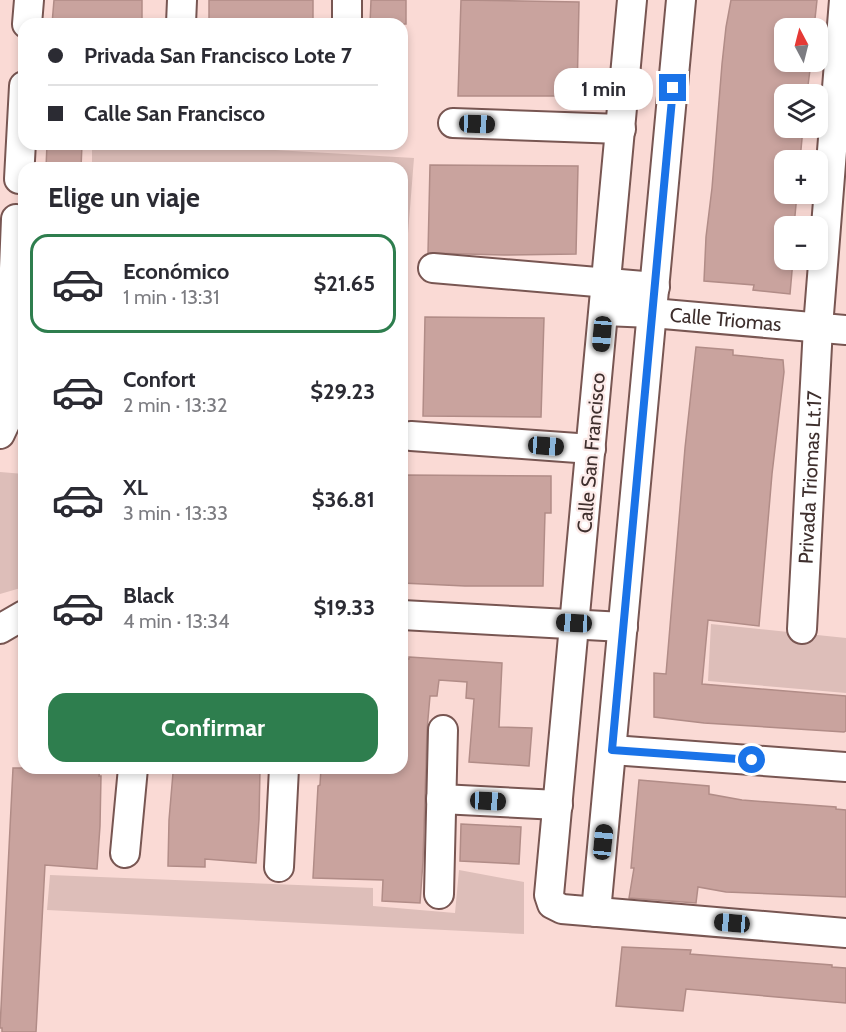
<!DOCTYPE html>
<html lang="es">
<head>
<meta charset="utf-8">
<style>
	:root { --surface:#fff; --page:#f2f2f3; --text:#2b2b33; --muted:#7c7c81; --line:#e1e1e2; --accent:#2e7e4e }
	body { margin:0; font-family:Cabin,sans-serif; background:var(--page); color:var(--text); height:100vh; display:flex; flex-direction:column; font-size:22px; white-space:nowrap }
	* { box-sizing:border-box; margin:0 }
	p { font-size:20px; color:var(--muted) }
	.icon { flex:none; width:33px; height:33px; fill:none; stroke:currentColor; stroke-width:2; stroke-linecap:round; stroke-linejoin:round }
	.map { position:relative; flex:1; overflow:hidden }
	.sheet { position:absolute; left:18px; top:162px; width:390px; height:612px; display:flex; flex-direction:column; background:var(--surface); border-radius:18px; box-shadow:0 3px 9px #0003 }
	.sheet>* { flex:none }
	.guide { position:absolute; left:18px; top:18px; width:390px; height:132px; border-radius:18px; box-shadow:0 3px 9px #0003; display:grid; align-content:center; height:132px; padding:0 30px; background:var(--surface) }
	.needle { width:39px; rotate:353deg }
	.controls { position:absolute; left:774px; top:18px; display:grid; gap:12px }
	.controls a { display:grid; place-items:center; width:54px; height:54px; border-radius:12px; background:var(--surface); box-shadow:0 3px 9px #0003; font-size:30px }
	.end { position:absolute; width:27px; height:27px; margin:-14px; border:8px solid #1a73e8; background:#fff; box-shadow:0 0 0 3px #fff }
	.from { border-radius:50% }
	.bubble { position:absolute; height:42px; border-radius:18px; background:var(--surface); box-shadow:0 3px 9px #0003; font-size:20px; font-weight:700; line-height:42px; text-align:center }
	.car { position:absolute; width:18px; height:36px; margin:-18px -9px; border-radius:8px; box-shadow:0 0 4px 2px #0007; background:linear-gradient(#222 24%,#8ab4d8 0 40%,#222 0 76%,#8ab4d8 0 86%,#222 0) }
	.guide b { display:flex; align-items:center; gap:21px; height:57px; font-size:22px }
	.guide b+b { border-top:2px solid var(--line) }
	.guide i { width:15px; height:15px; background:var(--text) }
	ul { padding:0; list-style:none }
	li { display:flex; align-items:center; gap:18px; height:99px; margin:0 12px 9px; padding:0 18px; border:3px solid transparent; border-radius:18px }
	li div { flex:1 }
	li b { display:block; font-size:22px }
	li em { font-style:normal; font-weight:700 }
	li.active { border-color:var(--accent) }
	li>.icon { width:54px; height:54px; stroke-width:1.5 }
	h2 { padding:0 30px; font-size:27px; line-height:72px }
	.cta { display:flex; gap:12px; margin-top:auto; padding:12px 30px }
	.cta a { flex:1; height:69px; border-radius:18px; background:var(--accent); color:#fff; font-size:24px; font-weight:700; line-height:69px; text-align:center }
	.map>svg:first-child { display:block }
	.green { fill:#ddbeb9 }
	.building { fill:#c9a39e; stroke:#b18c87; stroke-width:1.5 }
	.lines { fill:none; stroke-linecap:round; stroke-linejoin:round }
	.minor-casing { stroke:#785652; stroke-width:32 }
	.minor { stroke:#fff; stroke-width:28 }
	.route { stroke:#1a73e8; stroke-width:8 }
	.labels { text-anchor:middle; stroke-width:4.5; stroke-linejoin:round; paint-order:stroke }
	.street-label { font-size:20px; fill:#3e2f2d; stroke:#fcebe9 }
</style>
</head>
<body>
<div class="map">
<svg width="846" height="1032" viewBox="0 0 846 1032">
	<rect width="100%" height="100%" fill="#fadad5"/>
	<path class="green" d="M92 144H175L414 158 407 246 402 245V168H92Z
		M0 472 24 474V587L0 594Z
		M711 624 846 638V693L708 681Z
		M459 870 524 882V934L47 910 50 875 373 888V906L455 913Z"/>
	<path class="building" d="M54 0H142V24H52Z
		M209 0H313V24H209Z
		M371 0H406V24H370Z
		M461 0 579 2 577 96H458Z
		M731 0H817L814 28H784V62H811L807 93 806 94H784V128H803L800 160H784V194H797L794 226H784V260H793L790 294 753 290 754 285 704 281 706 237 712 188 722 64 726 27Z
		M47 144H82L81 168H46Z
		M430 165 578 166 576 254 504 255 428 253Z
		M425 317 544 318 541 417 423 416Z
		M696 347 733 350V355L783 360 784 372 772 474 759 626 708 620 702 684 846 696V731L844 732 704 723 654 717V673L666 674 685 448Z
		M404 475 551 476V513H545L543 586H465L402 583Z
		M409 657 502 663 499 727 532 728 529 766 469 762 474 699 466 698 467 682 439 680 437 696H430L427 730 423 861 420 903 382 901 383 880 313 878 318 786 320 785 321 768H402V659H409Z
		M13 768H100L99 776H101L100 826 97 869 45 865 36 1032H2V1028H0Z
		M175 768H259L260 770 259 819 256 863 205 859V867L168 866 169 820 173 773H174Z
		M639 780 709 786V794L742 800 836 807V809L846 810V897L726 892 698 887 696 903 629 898 634 868H631Z
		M461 824 521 827 519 864 460 861Z
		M622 947 691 950 690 954 832 965V967L846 968V1003L686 989 683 1011 616 1006Z"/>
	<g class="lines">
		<g class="minor-casing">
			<g id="minor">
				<path d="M632 0 549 895 552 904 562 909 846 933"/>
				<path d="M27 24 29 0"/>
				<path d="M181 24 182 0"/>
				<path d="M347 24V0"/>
				<path d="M453 123 621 129"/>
				<path d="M19 179 24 86"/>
				<path d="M433 268 655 287"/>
				<path id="s1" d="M604 311 652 313 846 330"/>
				<path d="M0 434 8 417 16 219"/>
				<path d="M411 436 591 449"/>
				<path d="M402 615 623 627"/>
				<path d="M0 629 24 615"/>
				<path id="s2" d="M802 629 818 327 844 0"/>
				<path d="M612 750 846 767"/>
				<path d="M441 799 558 805"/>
				<path d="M125 853 133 768"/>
				<path d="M279 867 284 768"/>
				<path d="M439 894 443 730"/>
				<path d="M596 912 681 0"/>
			</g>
		</g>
		<use href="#minor" class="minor"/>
	</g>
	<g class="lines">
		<path class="route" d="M673 88 612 750 752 760"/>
	</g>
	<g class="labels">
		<g class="street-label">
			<text dy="7" stroke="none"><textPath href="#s1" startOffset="122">Calle Triomas</textPath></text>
			<text transform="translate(591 453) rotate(-85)" y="7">Calle San Francisco</text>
			<text dy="7" stroke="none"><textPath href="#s2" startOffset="152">Privada Triomas Lt.17</textPath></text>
		</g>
	</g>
</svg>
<div class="controls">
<a><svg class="needle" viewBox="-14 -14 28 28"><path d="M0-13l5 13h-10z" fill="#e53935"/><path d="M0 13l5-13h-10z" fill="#7c7c81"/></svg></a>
<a><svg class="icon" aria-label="layers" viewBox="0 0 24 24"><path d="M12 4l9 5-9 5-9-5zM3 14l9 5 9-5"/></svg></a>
<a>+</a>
<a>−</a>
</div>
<i class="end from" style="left:752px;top:760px"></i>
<i class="end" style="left:673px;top:88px"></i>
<div class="bubble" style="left:554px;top:68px;width:99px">1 min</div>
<i class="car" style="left:477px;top:124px;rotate:92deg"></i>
<i class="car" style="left:602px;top:334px;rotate:185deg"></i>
<i class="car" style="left:546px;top:446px;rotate:94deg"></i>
<i class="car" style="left:574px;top:623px;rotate:273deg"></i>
<i class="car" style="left:488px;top:801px;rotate:93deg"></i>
<i class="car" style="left:603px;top:842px;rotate:6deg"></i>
<i class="car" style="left:732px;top:923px;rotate:275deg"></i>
<div class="guide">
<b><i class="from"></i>Privada San Francisco Lote 7</b>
<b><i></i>Calle San Francisco</b>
</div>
<section class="sheet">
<h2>Elige un viaje</h2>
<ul>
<li class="active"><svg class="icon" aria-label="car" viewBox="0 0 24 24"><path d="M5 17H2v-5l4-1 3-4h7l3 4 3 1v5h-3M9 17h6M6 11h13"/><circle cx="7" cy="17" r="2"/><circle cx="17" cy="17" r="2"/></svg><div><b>Económico</b><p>1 min · 13:31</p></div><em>$21.65</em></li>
<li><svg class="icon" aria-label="car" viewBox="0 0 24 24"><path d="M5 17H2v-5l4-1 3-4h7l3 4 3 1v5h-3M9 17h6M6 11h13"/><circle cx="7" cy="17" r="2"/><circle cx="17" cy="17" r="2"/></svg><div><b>Confort</b><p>2 min · 13:32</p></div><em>$29.23</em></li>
<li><svg class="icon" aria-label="car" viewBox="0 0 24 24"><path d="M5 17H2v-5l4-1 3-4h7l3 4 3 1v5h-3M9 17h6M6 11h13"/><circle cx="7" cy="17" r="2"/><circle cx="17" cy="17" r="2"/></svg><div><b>XL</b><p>3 min · 13:33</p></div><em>$36.81</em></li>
<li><svg class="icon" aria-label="car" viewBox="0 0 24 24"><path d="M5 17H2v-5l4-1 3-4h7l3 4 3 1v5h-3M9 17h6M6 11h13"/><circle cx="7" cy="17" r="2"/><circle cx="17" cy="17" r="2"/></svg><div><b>Black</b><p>4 min · 13:34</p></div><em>$19.33</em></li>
</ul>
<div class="cta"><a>Confirmar</a></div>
</section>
</div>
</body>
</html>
